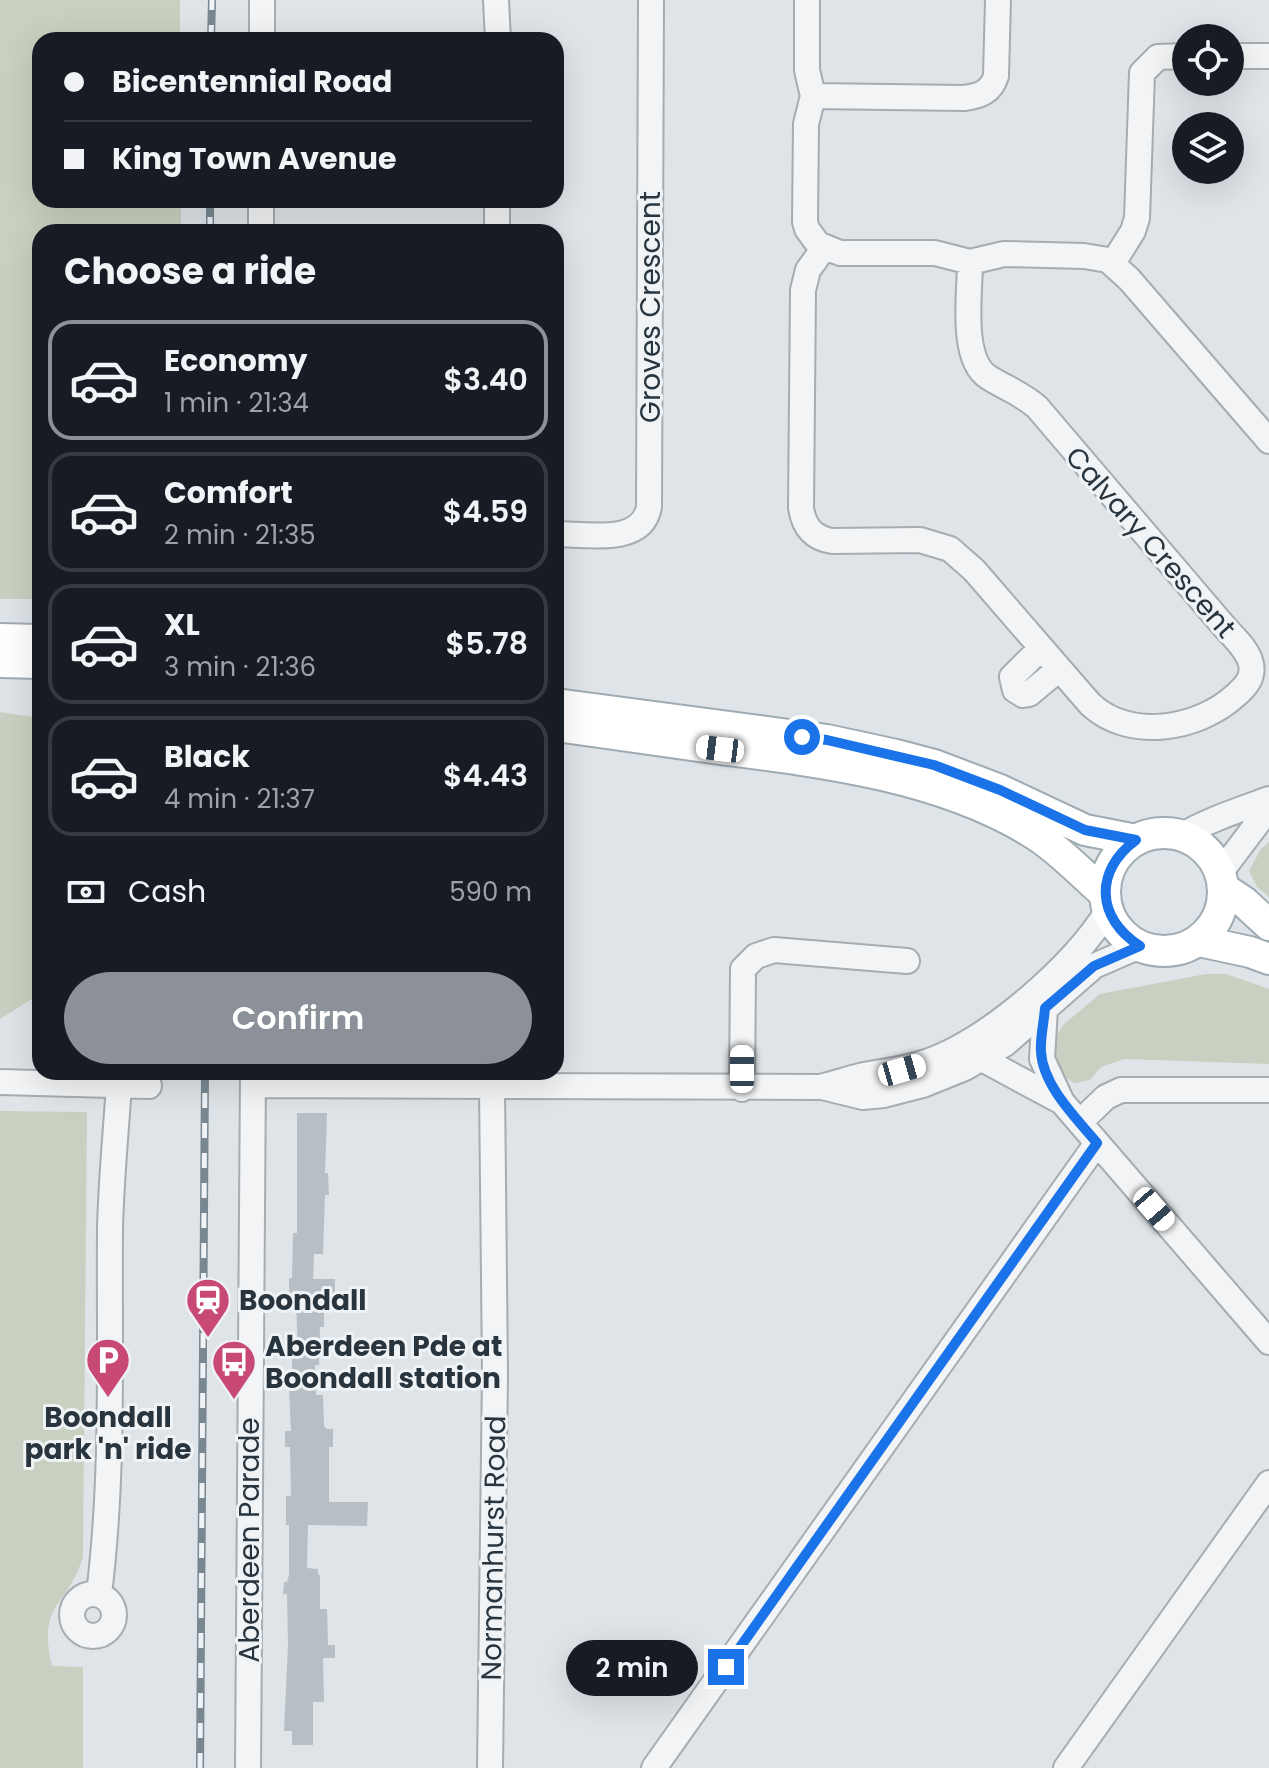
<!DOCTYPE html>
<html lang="en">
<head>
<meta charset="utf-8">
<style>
	:root { --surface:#171b24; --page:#20242c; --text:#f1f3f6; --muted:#9ea1a6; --line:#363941; --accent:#8c9099 }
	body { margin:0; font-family:Poppins,sans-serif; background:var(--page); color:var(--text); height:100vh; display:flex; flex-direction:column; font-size:30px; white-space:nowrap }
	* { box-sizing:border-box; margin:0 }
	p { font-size:26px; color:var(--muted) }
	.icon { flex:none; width:44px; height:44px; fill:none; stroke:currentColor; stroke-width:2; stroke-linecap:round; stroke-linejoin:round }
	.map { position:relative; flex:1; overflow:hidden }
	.side { position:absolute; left:32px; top:224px; width:532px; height:856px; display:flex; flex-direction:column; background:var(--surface); border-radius:24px; box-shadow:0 8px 32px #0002 }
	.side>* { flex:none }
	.guide { position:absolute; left:32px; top:32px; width:532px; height:176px; border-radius:24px; box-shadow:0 8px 32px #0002; display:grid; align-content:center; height:176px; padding:0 32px; background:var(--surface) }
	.fabs { position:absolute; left:1172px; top:24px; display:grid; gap:16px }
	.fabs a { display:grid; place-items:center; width:72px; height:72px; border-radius:50%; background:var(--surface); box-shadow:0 8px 32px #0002; font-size:40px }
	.end { position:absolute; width:36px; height:36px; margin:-18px; border:10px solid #1a73e8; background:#fff; box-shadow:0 0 0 4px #fff }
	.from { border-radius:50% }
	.bubble { position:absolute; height:56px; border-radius:28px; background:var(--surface); box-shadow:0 8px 32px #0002; font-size:26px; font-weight:600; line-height:56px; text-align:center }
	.car { position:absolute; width:24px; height:48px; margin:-24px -12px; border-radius:10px; box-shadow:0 0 6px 2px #0007; background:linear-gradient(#fff 24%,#345 0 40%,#fff 0 76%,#345 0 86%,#fff 0) }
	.guide b { display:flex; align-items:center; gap:28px; height:76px; font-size:30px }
	.guide b+b { border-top:2px solid var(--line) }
	.guide i { width:20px; height:20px; background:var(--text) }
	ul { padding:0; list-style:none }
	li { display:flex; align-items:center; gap:24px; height:120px; margin:0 16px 12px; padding:0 16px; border:4px solid var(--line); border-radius:24px }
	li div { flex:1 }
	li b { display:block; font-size:30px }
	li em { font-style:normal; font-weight:600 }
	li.selected { border-color:var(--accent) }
	li>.icon { width:72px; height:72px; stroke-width:1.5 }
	h2 { padding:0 32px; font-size:36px; line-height:96px }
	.pay { display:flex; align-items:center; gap:20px; height:88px; padding:0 32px; font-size:30px }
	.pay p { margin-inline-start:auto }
	.primary-button { display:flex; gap:16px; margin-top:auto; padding:16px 32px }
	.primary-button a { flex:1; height:92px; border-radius:48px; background:var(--accent); color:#fff; font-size:32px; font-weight:600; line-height:92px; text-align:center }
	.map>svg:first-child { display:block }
	.green { fill:#c8d1c1 }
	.building { fill:#b7bfc4 }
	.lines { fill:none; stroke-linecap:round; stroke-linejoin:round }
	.minor-casing { stroke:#a5acb2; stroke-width:28 }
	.major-casing { stroke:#9fabb3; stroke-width:34 }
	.minor { stroke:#f2f4f6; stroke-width:24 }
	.major { stroke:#fff; stroke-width:30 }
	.rail-casing { stroke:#798791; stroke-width:8 }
	.rail { stroke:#eff3f5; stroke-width:5; stroke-dasharray:15; stroke-linecap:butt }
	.route { stroke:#1a73e8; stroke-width:10 }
	.labels { text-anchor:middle; stroke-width:6; stroke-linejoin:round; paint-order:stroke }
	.street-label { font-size:28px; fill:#29353e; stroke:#eff3f5 }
	.poi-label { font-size:28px; font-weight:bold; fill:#29353e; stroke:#eff3f5; text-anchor:start }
</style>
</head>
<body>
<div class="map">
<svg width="1269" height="1768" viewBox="0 0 1269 1768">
	<rect width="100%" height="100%" fill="#dfe4e8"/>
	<path class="green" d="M0 0H180V40H40V200H181V232H40V599H0Z
		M0 712 40 718V994L0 1019Z
		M1269 842V897L1257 887 1249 871 1261 849Z
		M1206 974H1226L1269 989V1064L1124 1059 1101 1067 1090 1080 1074 1083 1061 1075 1053 1042 1063 1025 1100 994Z
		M0 1111 87 1112 83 1557C67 1609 37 1601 52 1666L83 1667V1768H0Z"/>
	<path class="building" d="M297 1113H327L325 1173H328L329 1195H325L323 1254H314L313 1279H335V1296H324V1327H320L319 1365H315L316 1395H323L324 1426 327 1429H333V1447H329V1502H368L367 1526 308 1525 307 1568 318 1569V1575H320V1609H327L328 1645H335V1658H323L324 1702H313V1745H292V1731H284L288 1645 287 1594H283L284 1582H287L289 1575V1525H286V1496H291L290 1447H285V1431H291L289 1388H292V1352L298 1353 296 1301H294V1295L289 1294V1278H292L293 1233H297Z"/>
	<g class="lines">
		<g class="minor-casing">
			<path id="minor" d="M496 0 498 40
				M807 0V70L813 96 806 124 805 222 807 229 818 244 840 253H935L970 262 1004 254 1084 256 1108 260 1129 279 1269 441
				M262 40V0
				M1230 56H1269
				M813 96 964 98C980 96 991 92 996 76L998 0
				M497 200V232
				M261 232V200
				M824 248 808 270 803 290 801 508C804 527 813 538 832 541L920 540 950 549 974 570 1090 704C1129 741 1198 730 1236 695 1245 687 1254 678 1251 664 1248 649 1232 636 1222 624L1037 407C1021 393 1005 388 988 377 960 359 970 292 970 262
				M1113 263 1133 231 1137 218 1142 73 1158 57 1186 56
				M556 534C586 534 642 546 649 507L651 0
				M1041 648 1012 677 1015 690 1023 695 1029 694 1059 669
				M1181 836C1208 820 1239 810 1269 799
				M1220 873 1269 808
				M1045 1008 1042 1059 1062 1102 1269 1342
				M982 1059 1062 1102
				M0 1082 149 1086
				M253 1085 822 1087 863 1097 884 1095 923 1085 965 1068 1005 1044 1094 966 1140 946
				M824 1086C836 1083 848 1079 860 1076 882 1071 904 1070 926 1062 988 1041 1074 966 1108 910
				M742 1089 743 969 756 956 774 950 907 961
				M1080 1122 1106 1097 1121 1090H1269
				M72 1615a21 21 0 1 1 42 0a21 21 0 1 1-42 0Z
				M99 1594C114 1472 109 1351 110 1229 111 1181 116 1132 119 1084
				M248 1768 253 1072
				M490 1768 495 1374 492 1087
				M654 1768 1097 1143
				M1066 1768 1269 1483"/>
		</g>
		<g class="major-casing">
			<path id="major" d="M0 639 40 640
				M0 662 40 663
				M556 704 827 740 896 755 934 765 1000 790 1085 830 1136 840
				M556 726C611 734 665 741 720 749 824 762 945 777 1036 835 1062 852 1082 874 1105 894
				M1105 892a59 59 0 1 1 118 0a59 59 0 1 1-118 0Z
				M1223 888 1244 902 1269 925
				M1199 941 1250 952 1269 959"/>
		</g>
		<use href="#minor" class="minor"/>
		<use href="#major" class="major"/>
		<g class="rail-casing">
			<path id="rail" d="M211 40 212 0
				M210 232V200
				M200 1768 205 1072"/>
		</g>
		<use href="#rail" class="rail"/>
	</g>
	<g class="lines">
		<path class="route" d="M726 1667 1097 1143C1077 1119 1043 1086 1041 1052 1040 1038 1044 1022 1045 1008L1094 966 1140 946C1096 918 1094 871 1136 840L1085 830 1000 790 934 765 827 740 802 737"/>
	</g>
	<defs>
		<g id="station-pin" transform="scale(2.3)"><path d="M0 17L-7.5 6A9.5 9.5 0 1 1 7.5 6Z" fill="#c84975" stroke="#eff3f5"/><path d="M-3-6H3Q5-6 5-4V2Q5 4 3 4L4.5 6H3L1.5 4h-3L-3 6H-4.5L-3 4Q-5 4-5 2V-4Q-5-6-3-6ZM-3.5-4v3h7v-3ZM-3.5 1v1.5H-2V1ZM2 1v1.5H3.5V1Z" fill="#fff"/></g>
		<g id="parking-pin" transform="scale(2.3)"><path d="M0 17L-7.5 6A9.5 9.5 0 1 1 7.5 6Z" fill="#c84975" stroke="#eff3f5"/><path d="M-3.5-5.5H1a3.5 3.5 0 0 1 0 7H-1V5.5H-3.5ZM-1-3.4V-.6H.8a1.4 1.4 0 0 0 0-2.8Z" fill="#fff"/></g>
		<g id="bus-pin" transform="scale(2.3)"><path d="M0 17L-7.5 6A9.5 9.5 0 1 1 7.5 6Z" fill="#c84975" stroke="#eff3f5"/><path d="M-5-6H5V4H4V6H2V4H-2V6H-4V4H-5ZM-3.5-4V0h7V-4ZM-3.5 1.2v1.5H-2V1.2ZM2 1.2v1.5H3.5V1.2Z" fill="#fff"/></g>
	</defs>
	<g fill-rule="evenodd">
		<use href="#station-pin" x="208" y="1300"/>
		<use href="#parking-pin" x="108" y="1360"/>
		<use href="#bus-pin" x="234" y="1362"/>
	</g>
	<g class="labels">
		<g class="street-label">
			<text transform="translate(650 307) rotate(-90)" y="10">Groves Crescent</text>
			<text transform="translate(1151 542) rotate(49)" y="10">Calvary Crescent</text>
			<text transform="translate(249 1540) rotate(-90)" y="10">Aberdeen Parade</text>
			<text transform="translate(493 1548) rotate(-89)" y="10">Normanhurst Road</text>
		</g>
		<g class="poi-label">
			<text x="239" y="1310">Boondall</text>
			<text x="265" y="1356">Aberdeen Pde at<tspan x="265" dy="32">Boondall station</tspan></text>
			<text x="108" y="1427" text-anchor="middle">Boondall<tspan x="108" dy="32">park 'n' ride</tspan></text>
		</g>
	</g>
</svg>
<div class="fabs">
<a><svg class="icon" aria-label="locate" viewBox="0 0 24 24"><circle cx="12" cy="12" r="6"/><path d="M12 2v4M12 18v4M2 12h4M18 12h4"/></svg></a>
<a><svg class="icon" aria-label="layers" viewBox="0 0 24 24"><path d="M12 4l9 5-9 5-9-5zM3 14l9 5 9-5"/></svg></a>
</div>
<i class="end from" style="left:802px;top:737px"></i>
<i class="end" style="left:726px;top:1667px"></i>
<div class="bubble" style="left:566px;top:1640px;width:132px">2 min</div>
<i class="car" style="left:720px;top:749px;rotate:277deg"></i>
<i class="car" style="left:742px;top:1069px;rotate:0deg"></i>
<i class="car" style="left:902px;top:1070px;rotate:74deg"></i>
<i class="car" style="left:1154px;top:1209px;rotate:139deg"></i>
<div class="guide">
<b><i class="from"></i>Bicentennial Road</b>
<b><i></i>King Town Avenue</b>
</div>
<section class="side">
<h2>Choose a ride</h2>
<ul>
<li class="selected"><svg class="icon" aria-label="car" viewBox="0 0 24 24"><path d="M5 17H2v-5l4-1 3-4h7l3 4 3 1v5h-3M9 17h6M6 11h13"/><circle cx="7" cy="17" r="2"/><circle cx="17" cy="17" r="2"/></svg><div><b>Economy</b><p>1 min · 21:34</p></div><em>$3.40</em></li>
<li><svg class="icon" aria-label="car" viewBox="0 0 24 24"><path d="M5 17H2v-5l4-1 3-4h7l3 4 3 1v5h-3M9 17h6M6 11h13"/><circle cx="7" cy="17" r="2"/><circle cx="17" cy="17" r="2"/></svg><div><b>Comfort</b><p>2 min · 21:35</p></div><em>$4.59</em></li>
<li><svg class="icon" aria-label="car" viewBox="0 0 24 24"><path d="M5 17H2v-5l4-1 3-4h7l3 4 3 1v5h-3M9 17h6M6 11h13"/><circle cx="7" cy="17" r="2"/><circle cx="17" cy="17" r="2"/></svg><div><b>XL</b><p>3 min · 21:36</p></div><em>$5.78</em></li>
<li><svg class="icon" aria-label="car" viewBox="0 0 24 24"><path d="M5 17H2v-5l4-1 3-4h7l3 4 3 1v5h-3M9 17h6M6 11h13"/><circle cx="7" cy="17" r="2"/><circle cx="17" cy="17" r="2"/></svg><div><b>Black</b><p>4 min · 21:37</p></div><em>$4.43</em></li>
</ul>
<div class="pay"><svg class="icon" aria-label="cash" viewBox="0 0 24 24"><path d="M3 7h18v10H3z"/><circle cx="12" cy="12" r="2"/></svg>Cash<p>590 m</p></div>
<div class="primary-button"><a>Confirm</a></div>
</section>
</div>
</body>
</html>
